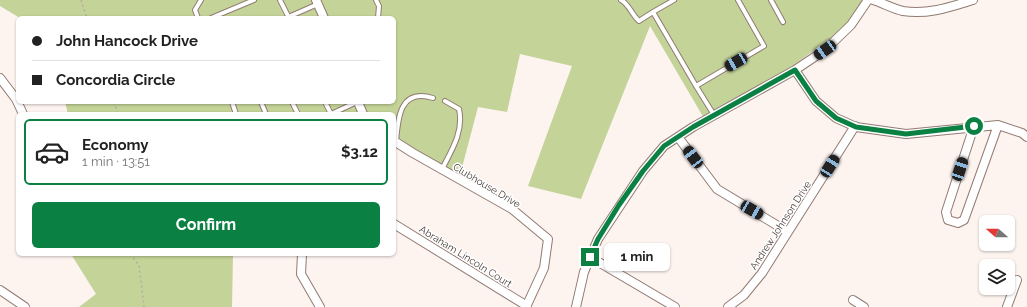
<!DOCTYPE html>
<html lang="en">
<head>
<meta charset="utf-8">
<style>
	:root { --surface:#fff; --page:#f6f6f6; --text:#222; --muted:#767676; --line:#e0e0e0; --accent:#0b8043 }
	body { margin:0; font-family:Raleway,sans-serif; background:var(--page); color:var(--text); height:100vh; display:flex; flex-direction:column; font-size:15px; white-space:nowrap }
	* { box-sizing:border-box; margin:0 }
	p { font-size:13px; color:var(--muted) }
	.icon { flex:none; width:22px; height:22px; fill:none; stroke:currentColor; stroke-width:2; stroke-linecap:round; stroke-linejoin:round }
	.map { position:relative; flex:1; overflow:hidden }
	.sheet { position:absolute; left:16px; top:112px; width:380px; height:144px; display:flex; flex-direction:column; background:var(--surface); border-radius:6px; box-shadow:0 1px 3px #0004 }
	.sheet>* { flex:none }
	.top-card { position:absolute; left:16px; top:16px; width:380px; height:88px; border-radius:6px; box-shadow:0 1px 3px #0004; display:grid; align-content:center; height:88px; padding:0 16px; background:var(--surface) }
	.needle { width:26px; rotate:290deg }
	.buttons { position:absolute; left:979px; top:215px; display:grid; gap:8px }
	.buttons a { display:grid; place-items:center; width:36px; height:36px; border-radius:6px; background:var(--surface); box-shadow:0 1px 3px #0004; font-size:20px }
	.end { position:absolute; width:18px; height:18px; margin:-9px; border:5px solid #0b8043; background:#fff; box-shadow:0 0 0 2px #fff }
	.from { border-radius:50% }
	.bubble { position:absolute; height:28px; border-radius:6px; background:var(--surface); box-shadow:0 1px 3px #0004; font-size:13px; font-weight:700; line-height:28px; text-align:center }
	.car { position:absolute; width:12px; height:24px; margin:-12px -6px; border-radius:5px; box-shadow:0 0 3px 1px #0007; background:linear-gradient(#222 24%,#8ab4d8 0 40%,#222 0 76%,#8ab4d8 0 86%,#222 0) }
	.top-card b { display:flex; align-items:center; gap:14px; height:38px; font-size:15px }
	.top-card b+b { border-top:1px solid var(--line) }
	.top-card i { width:10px; height:10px; background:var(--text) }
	ul { padding:7px 0 0; list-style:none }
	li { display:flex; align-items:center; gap:12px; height:66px; margin:0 8px 6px; padding:0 8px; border:2px solid transparent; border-radius:6px }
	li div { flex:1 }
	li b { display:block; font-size:15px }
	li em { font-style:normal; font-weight:700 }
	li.active { border-color:var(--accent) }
	li>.icon { width:36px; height:36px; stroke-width:1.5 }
	.cta { display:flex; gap:8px; margin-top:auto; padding:8px 16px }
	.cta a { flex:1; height:46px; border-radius:6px; background:var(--accent); color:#fff; font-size:16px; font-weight:700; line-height:46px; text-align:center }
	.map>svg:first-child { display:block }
	.green { fill:#c4d398 }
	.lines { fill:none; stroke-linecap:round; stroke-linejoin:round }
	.service-casing { stroke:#917b73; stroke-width:6 }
	.minor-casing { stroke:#917b73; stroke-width:10 }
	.path { stroke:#b6aca8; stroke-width:1.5; stroke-dasharray:2 3; stroke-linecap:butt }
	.service { stroke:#fff; stroke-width:4 }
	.minor { stroke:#fff; stroke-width:8 }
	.route { stroke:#0b8043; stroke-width:5 }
	.labels { text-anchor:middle; stroke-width:3; stroke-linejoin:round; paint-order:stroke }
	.street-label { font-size:10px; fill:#443a37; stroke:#fff }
</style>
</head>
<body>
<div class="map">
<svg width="1027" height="307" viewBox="0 0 1027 307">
	<rect width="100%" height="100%" fill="#fdf3ef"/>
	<path class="green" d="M0 0H865L858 19 740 103 705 120 650 26 581 199 528 186 572 66 520 54 507 112 478 107 459 179 394 137V114H68L65 102H394V18H20L0 6Z
		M71 254H233L232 307H79L96 294Z"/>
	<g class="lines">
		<g class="service-casing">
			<path id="service" d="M280 0 289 18
				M376 0 379 6 378 18
				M621 0C629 4 632 15 639 21L653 12
				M674 0 653 12 696 86 714 115
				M771 0 783 22
				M198 18 195 10 201 0
				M211 18 254 0
				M286 18 318 4
				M696 86 764 46 738 0
				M232 102 236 114
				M261 102 266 114
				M292 102 298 114
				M325 102 331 114
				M331 114 357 102
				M396 142C398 117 400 88 433 98
				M442 169C452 150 464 131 459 109L445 101"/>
		</g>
		<g class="minor-casing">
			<path id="minor" d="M316 0 324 18
				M873 0C883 3 893 9 903 11 928 15 950 7 973 0
				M795 70 816 101 836 118 856 127 906 134 998 125 1022 133 1027 137
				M0 78 16 99 23 114
				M358 102 363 114
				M974 126 946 212 948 220 958 223 964 220 998 125
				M678 137 717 189 788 232
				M394 141 413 153 512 209 548 239 544 268 526 307
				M394 224 527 306
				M302 254 301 274 320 307
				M590 257 675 307
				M0 290 25 307
				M853 300 864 307
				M576 307 584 272 598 239 643 171 664 146 693 127 795 70 825 50 851 25 868 0
				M728 307 744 295 762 273 855 126
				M1007 307 1017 280"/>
		</g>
		<path class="path" d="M81 0 87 18
			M114 102 118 114
			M130 254 139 265 144 307"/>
		<use href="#service" class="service"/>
		<use href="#minor" class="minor"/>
	</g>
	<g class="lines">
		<path class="route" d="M590 257 598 239 619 205 643 171 664 146 693 127 795 70 816 101 836 118 856 127 906 134 974 126"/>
	</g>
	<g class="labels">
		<g class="street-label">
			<text transform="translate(487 185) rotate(31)" y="4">Clubhouse Drive</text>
			<text transform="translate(780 225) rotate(-57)" y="4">Andrew Johnson Drive</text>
			<text transform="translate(466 256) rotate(32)" y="4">Abraham Lincoln Court</text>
		</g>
	</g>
</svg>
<div class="buttons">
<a><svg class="needle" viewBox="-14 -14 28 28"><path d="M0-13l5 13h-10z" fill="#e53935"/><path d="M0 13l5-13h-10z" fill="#767676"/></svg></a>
<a><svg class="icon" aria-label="layers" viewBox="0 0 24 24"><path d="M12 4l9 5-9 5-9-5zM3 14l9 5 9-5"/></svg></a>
</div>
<i class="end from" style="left:974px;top:126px"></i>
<i class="end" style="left:590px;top:257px"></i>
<div class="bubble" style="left:604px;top:243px;width:66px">1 min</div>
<i class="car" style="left:825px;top:50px;rotate:236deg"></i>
<i class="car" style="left:736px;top:62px;rotate:240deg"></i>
<i class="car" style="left:693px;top:157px;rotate:323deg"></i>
<i class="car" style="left:830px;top:166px;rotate:32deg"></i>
<i class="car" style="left:960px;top:169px;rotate:18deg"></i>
<i class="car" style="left:752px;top:210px;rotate:120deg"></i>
<div class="top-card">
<b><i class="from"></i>John Hancock Drive</b>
<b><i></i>Concordia Circle</b>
</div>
<section class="sheet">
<ul>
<li class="active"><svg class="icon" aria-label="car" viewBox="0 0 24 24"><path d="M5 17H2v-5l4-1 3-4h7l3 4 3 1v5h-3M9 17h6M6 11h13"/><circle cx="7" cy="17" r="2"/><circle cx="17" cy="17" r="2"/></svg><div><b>Economy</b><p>1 min · 13:51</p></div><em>$3.12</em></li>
</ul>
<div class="cta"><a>Confirm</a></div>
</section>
</div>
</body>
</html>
